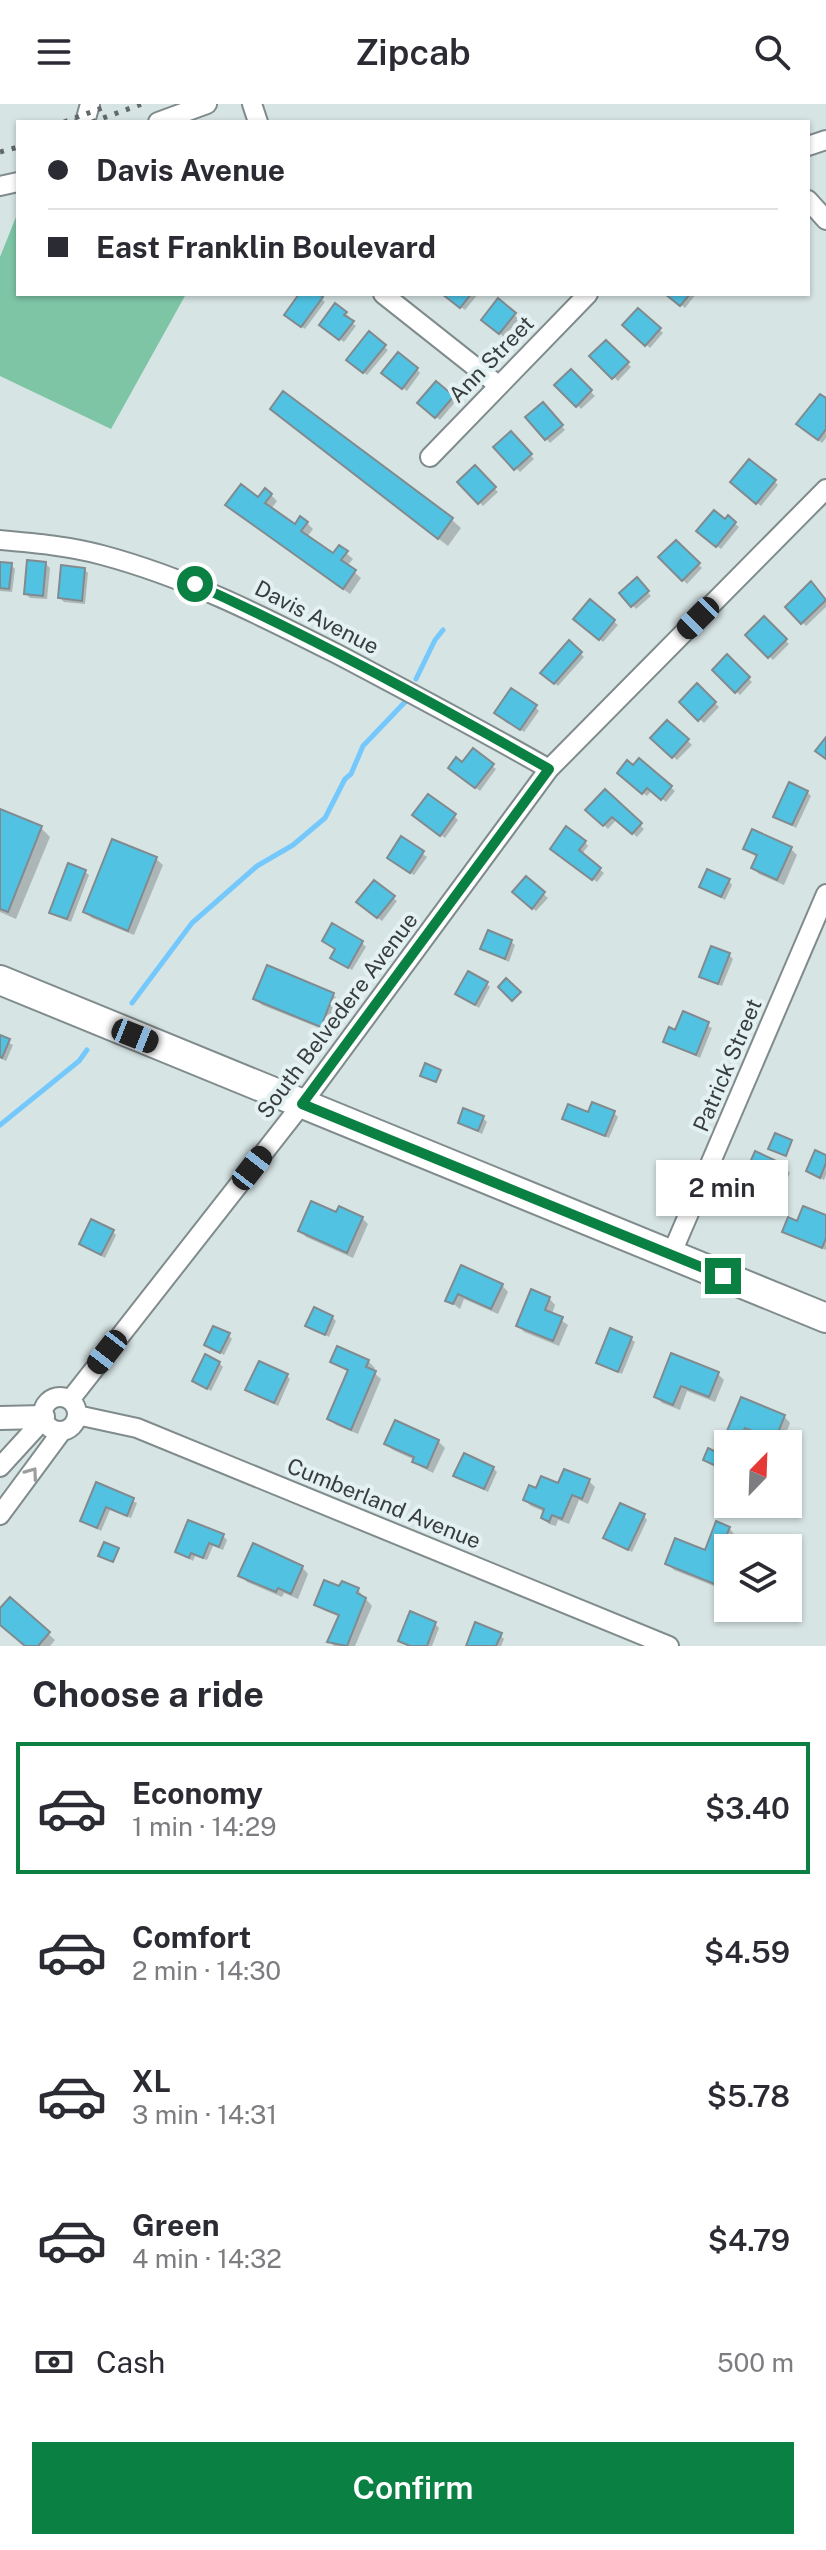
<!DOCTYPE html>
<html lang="en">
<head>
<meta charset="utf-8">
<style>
	:root { --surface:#fff; --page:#f2f2f3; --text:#2b2b33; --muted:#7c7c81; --line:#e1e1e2; --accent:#0b8043 }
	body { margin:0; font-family:"Public Sans",sans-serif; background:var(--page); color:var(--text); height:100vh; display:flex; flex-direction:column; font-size:30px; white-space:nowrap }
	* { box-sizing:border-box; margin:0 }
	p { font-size:26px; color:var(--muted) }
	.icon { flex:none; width:44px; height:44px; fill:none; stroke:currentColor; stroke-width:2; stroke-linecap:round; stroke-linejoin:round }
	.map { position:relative; height:1542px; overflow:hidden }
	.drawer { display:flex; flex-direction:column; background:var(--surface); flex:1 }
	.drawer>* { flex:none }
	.top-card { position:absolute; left:16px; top:16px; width:794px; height:176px; border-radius:0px; box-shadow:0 2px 6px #0004; display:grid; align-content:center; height:176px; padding:0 32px; background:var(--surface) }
	.needle { width:52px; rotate:23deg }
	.buttons { position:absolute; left:714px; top:1326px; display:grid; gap:16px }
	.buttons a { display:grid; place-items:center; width:88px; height:88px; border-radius:0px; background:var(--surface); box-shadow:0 2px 6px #0004; font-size:40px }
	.end { position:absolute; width:36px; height:36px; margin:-18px; border:10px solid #0b8043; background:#fff; box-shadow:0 0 0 4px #fff }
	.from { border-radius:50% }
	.bubble { position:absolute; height:56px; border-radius:0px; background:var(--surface); box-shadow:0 2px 6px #0004; font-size:26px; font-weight:600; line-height:56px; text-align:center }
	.car { position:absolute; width:24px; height:48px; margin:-24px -12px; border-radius:10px; box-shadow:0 0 6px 2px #0007; background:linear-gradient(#222 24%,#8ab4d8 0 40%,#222 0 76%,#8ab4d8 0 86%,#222 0) }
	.top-card b { display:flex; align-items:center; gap:28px; height:76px; font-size:30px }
	.top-card b+b { border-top:2px solid var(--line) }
	.top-card i { width:20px; height:20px; background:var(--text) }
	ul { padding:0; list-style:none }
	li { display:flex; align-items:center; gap:24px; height:132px; margin:0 16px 12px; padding:0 16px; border:4px solid transparent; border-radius:0px }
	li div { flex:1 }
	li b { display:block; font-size:30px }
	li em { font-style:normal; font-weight:600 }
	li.active { border-color:var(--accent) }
	li>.icon { width:72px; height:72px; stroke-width:1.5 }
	h2 { padding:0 32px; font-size:36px; line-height:96px }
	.pay { display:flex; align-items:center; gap:20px; height:88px; padding:0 32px; font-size:30px }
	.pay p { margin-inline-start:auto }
	.cta { display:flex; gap:16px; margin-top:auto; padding:16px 32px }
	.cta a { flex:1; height:92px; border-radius:0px; background:var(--accent); color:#fff; font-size:32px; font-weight:600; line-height:92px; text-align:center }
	header { display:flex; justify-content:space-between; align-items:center; height:104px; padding:0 32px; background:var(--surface); font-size:36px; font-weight:600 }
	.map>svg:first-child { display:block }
	.green { fill:#7dc5a5 }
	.shadow { fill:#0003 }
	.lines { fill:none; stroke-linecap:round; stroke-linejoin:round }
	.stream { stroke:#74c8fc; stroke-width:5 }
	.building { fill:#51c2e2; stroke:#818b8f; stroke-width:2 }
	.minor-casing { stroke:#808b8c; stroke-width:22 }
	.tertiary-casing { stroke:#808b8c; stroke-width:26 }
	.primary-casing { stroke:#808b8c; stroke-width:32 }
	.minor { stroke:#fff; stroke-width:18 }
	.tertiary { stroke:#fff; stroke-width:22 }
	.primary { stroke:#fff; stroke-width:28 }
	.rail { stroke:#616969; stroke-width:5; stroke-dasharray:4 8; stroke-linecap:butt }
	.oneway { stroke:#9c9e9e }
	.route { stroke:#0b8043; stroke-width:10 }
	.labels { text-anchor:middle; stroke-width:8; stroke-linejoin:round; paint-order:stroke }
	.street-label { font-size:22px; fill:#383d3d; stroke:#e4f1f2 }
</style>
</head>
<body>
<header><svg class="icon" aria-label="menu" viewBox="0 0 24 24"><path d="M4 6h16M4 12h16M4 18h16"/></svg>Zipcab<svg class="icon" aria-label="search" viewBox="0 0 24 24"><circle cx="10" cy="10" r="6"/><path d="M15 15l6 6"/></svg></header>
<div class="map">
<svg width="826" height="1542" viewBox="0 0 826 1542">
	<rect width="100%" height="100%" fill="#d7e4e4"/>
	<path class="green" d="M18 108V190H186L111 325 0 272V153Z"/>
	<path class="shadow" d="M302 190H316L325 198 305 225 290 214Z
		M444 190H478L465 206Z
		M667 190H696L685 204Z
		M498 197 519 215 504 233 487 219Z
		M336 202 350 213 347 215 356 222 344 238 325 225Z
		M639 206 663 229 650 244 625 221Z
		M369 230 388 246 367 271 352 259Z
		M606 238 631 263 618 277 592 252Z
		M417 265 420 269 407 287 388 273Z
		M571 268 595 292 581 305 557 281Z
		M436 280 456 297 440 316 420 299Z
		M284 290 452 416 461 424 448 442 281 313Z
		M826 297V334L822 339 803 324Z
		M543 300 565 326 550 339 528 313Z
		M511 330 534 355 520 368 496 343Z
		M475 364 498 388 483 402 460 378Z
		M774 377 778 381 761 402 736 382Z
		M271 391 277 397 271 405 295 423 307 419 313 425 307 433 333 452 346 449 353 455 347 462 361 474 350 490 234 407Z
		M728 414 739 423 721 445 703 431Z
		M676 438 702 464 687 480 661 453Z
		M0 460 11 461 15 465 12 488 0 487Z
		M46 460 50 464 47 495 30 494 26 490Z
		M84 465 88 469 85 500 64 498 60 494Z
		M636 476 651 492 636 505 622 489Z
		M811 480 826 496V503L806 522 787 503Z
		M590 498 618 521 603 538 576 514Z
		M764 515 789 540 773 556 748 531Z
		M569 539 584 553 558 582 543 568Z
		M727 553 752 578 740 591 714 566Z
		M697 582 719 603 704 619 682 598Z
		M535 603 539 607 524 628 501 612Z
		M668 618 692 641 677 656 653 634Z
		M639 657 675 687 666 698 652 686 647 692 623 673Z
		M463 661 492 662 496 665 480 687 454 667Z
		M605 688 644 725 637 733 617 715 608 725 588 706Z
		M807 688 811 692 796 724 776 712Z
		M0 707 41 724 50 733 16 815 0 808Z
		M454 712 458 716 445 734 419 715Z
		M402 735 427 753 414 771 393 757Z
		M585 738 588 742 581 751 604 769 597 778 556 748Z
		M745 745H791L797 751 784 781 759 770 753 764 758 754Z
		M156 755 163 761 134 831 92 814 85 808Z
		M85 768 89 771 71 818 55 812 52 808Z
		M526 775 548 794 536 807 515 788Z
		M729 777 732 781 725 796 701 782Z
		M393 794 397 797 382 817 362 802Z
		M324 837 362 839 366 843 352 866 337 857V846Z
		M511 838 515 841 509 858 482 845Z
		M729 851 733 855 722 882 701 872Z
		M486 879 490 883 479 904 457 890Z
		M333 891 340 897 327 927 262 901 256 895Z
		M684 910 712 924 700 954 665 937 677 928Z
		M0 934 13 941 6 957 0 954Z
		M614 1009 618 1013 609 1034 565 1015Z
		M483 1014 487 1018 482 1030 460 1019Z
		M826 1053V1071L824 1076 808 1067Z
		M784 1062 790 1069 773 1107 746 1094 739 1088Z
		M337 1111 362 1114 368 1120 353 1154 306 1133 300 1127Z
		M826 1113V1146L785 1127 799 1119Z
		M112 1127 116 1131 105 1154 81 1140Z
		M462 1164 502 1181 508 1188 498 1210 464 1195 460 1205 448 1196Z
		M549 1194 555 1201 552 1210 568 1221 559 1242 524 1228 518 1221Z
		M332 1213 336 1217 329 1233 308 1221Z
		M228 1231 232 1235 224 1251 207 1241Z
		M631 1235 635 1238 622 1270 598 1259Z
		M672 1252 718 1270 724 1276 715 1298 687 1287 680 1306 662 1299 656 1292Z
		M368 1257 375 1264 373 1268 381 1275 358 1330 336 1321 329 1315 349 1268 332 1258Z
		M219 1259 223 1263 211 1287 194 1277Z
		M287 1272 290 1275 278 1302 248 1286Z
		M784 1312 790 1319 782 1340 751 1329 748 1338 736 1333 729 1326Z
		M438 1337 445 1344 433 1369 421 1363 415 1356 393 1346 386 1340Z
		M493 1364 497 1368 488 1388 456 1372Z
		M589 1377 595 1383 588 1400 579 1396 569 1420 558 1416 556 1422 549 1420 543 1413 545 1408 531 1402 525 1396 559 1381Z
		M97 1381 137 1399 131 1414 110 1406 101 1427 82 1417Z
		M644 1412 647 1416 632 1448 606 1434Z
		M729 1424 735 1431 725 1456 728 1458V1475L724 1486 674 1466 667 1459 706 1448Z
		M223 1432 227 1436 223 1446 213 1442 207 1456 195 1452 193 1457 177 1448Z
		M302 1463 308 1470 298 1495 284 1489 282 1493 247 1478 241 1471Z
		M788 1468 798 1474 788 1500Z
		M341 1485 358 1486 372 1502 355 1542H334L330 1538 340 1513 323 1506 316 1500Z
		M10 1495 55 1536 50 1542H27L0 1519V1507Z
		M435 1520 439 1524 432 1542H408L400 1537Z
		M500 1531 504 1535 501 1542H468Z"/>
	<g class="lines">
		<path class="stream" d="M416 575 435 536 443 526
			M132 899 192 819 257 762 293 741 325 714 345 675 351 670 363 642 405 598
			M0 1021 79 957 87 946"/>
	</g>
	<path class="building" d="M299 190H319L323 193 301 223 284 211Z
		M442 190H471L460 204Z
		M665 190H690L680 202Z
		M498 194 516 209 499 230 481 216Z
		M335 199 347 208 344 211 354 217 339 236 319 221Z
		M638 204 661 224 645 242 622 221Z
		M369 227 386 241 363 269 346 256Z
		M606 236 629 258 612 275 589 252Z
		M398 248 418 264 402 285 381 269Z
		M571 265 592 286 576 303 554 281Z
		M436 277 454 292 435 314 417 299Z
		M283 287 453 414 438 435 270 305Z
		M820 290 826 294V325L818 336 796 320Z
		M543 298 563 321 545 336 525 313Z
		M511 327 532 350 514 366 493 343Z
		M749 355 776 376 756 400 730 378Z
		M475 361 496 383 478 400 457 378Z
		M241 380 258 393 265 384 272 390 265 399 295 420 300 412 308 418 301 427 333 449 339 441 348 447 341 456 356 466 343 485 225 401Z
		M714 406 725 415 728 411 736 418 716 443 696 427Z
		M676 436 700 459 682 477 658 453Z
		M27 456 46 458 43 492 24 490Z
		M0 458 12 459 9 485 0 484Z
		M61 461 85 464 82 497 58 494Z
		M637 473 649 487 631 503 619 489Z
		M811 477 826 496 801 520 785 503Z
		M590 495 615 516 599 536 573 515Z
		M764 512 787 535 768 554 745 531Z
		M569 536 582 548 554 580 540 569Z
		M727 550 750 573 735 589 712 566Z
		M697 579 716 598 698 617 679 598Z
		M511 584 537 601 520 626 494 609Z
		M667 616 689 635 672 654 650 634Z
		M826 633V655L815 647Z
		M473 644 494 660 475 684 448 664 456 653 462 658Z
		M639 654 672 682 661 696 647 684 642 690 617 669 627 656 633 661Z
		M789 678 808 687 792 721 773 713Z
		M605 685 642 719 632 730 612 713 603 722 585 706Z
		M428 690 456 710 440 732 412 711Z
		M0 705 42 722 8 808 0 805Z
		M566 722 586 737 579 746 601 764 592 776 550 745Z
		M752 725 792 743 777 776 751 764 757 751 743 745Z
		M401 732 424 747 410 769 387 754Z
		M112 735 157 753 128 827 83 808Z
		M68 759 86 766 67 815 49 809Z
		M707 765 730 775 721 793 699 783Z
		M526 772 545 788 532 805 512 788Z
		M374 776 395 792 377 814 356 798Z
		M332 819 363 837 348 864 330 854 335 845 322 837Z
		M488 826 512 836 505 855 480 845Z
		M711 842 730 849 718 880 699 873Z
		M267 861 334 889 321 923 253 895Z
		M468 867 488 878 475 901 455 890Z
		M506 874 521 888 512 897 498 883Z
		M683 907 709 918 696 951 663 938 669 923 675 926Z
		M0 931 10 935 2 954 0 953Z
		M425 959 441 966 436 978 420 972Z
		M592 998 615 1007 605 1032 562 1015 568 1000 588 1008Z
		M463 1004 484 1012 478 1027 458 1019Z
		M775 1029 792 1036 786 1052 768 1045Z
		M815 1046 826 1051V1059L820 1074 806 1067Z
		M755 1047 785 1061 767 1102 737 1088Z
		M311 1097 336 1108 339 1102 363 1113 347 1149 298 1127Z
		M803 1102 826 1111V1134L822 1144 782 1128 788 1113 797 1117Z
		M91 1115 114 1126 101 1151 79 1140Z
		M461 1161 503 1180 491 1205 458 1190 453 1200 445 1197Z
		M531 1185 550 1193 545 1206 563 1213 553 1237 516 1222Z
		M314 1203 333 1212 325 1231 305 1222Z
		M213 1222 230 1229 220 1249 204 1241Z
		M610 1224 632 1233 618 1268 596 1259Z
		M337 1242 369 1256 366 1263 376 1267 351 1326 327 1315 348 1266 330 1258Z
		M671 1249 719 1268 709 1293 681 1282 673 1301 654 1293Z
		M205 1250 220 1258 207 1285 192 1277Z
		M259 1257 288 1270 274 1299 245 1286Z
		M741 1293 785 1311 775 1336 745 1324 741 1333 727 1327Z
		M395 1316 439 1336 427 1364 412 1358 414 1353 384 1340Z
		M708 1344 728 1354 725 1366 703 1356Z
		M464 1349 494 1363 484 1385 453 1372Z
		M564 1365 590 1375 582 1395 572 1391 562 1415 552 1411 549 1418 541 1414 544 1405 523 1396 529 1381 536 1384 541 1372 558 1379Z
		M96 1378 134 1394 127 1412 106 1403 97 1424 80 1417Z
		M620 1399 645 1410 628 1446 603 1434Z
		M188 1416 224 1430 219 1443 209 1439 203 1454 191 1449 189 1454 175 1448Z
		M716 1417 730 1423 718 1451 728 1455 717 1481 665 1460 675 1434 705 1446Z
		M104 1438 119 1444 113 1458 98 1452Z
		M253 1439 303 1462 291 1490 278 1484 276 1488 238 1472Z
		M324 1476 339 1482 342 1477 359 1484 357 1489 366 1494 347 1542 327 1538 339 1511 314 1501Z
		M10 1493 50 1528 38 1542H25L0 1521V1504Z
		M410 1507 436 1518 427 1542H410L398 1537Z
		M475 1518 502 1529 496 1542H466Z"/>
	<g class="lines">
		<g class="minor-casing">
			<path id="minor" d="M252 0 258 18
				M85 18 90 0
				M158 18 207 0
				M808 42 826 36
				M0 82 18 78
				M808 96 826 116
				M383 190 498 281
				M430 353 588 190
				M0 436C34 439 69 442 102 451 188 474 262 512 341 552 411 589 481 626 549 665
				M671 1151 826 790
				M43 1310a17 17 0 1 1 34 0a17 17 0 1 1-34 0Z
				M70 1296 302 1000 549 665 826 385
				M77 1311 137 1324 669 1542
				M0 1363 43 1316
				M0 1411 62 1327"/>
		</g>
		<g class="tertiary-casing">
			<path id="tertiary" d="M0 1314 43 1313"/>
		</g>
		<g class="primary-casing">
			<path id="primary" d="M0 876 826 1214"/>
		</g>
		<use href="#minor" class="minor"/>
		<use href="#tertiary" class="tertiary"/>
		<use href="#primary" class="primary"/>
		<path class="rail" d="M64 18 102 4
			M92 18 142 0
			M0 48 18 43"/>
	</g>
	<defs><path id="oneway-chevron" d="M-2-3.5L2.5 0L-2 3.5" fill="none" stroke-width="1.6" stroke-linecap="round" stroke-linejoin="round" transform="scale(2)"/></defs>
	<use class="oneway" href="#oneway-chevron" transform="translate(32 1369) rotate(-54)"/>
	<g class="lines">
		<path class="route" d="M195 480C316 535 434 599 549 665L302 1000 723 1172"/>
	</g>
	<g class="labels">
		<g class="street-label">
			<text transform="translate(491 255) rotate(-46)" y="8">Ann Street</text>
			<text transform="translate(317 513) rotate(27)" y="8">Davis Avenue</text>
			<text transform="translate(337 911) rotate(-53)" y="8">South Belvedere Avenue</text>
			<text transform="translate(727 961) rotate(-67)" y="8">Patrick Street</text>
			<text transform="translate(384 1399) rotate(22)" y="8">Cumberland Avenue</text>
		</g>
	</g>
</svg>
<div class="buttons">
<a><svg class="needle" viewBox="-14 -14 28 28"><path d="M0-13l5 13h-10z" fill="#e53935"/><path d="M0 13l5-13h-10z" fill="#7c7c81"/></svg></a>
<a><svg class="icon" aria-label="layers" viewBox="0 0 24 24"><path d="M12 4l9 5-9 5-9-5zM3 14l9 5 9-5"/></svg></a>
</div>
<i class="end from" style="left:195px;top:480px"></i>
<i class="end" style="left:723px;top:1172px"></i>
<div class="bubble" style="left:656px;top:1056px;width:132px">2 min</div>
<i class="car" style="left:698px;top:514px;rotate:225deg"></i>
<i class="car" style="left:135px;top:932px;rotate:112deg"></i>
<i class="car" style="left:252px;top:1064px;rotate:38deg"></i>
<i class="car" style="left:107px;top:1248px;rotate:218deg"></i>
<div class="top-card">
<b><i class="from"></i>Davis Avenue</b>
<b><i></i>East Franklin Boulevard</b>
</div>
</div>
<section class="drawer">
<h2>Choose a ride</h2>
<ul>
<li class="active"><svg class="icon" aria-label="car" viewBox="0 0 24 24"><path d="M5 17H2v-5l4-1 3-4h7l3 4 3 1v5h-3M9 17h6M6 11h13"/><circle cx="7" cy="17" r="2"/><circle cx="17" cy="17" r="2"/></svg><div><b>Economy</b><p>1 min · 14:29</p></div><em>$3.40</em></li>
<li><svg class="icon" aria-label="car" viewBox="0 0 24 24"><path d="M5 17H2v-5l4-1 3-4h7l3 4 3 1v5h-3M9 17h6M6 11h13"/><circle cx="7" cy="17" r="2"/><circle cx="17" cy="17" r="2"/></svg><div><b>Comfort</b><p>2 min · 14:30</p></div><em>$4.59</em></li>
<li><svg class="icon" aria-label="car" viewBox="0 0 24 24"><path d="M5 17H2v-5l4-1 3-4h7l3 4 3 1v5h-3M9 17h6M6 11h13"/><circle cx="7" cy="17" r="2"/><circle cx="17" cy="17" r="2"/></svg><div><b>XL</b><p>3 min · 14:31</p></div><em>$5.78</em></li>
<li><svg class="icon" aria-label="car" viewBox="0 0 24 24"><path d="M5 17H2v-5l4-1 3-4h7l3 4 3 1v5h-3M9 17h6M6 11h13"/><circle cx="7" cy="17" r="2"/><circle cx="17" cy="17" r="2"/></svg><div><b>Green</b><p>4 min · 14:32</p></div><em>$4.79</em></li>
</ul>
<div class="pay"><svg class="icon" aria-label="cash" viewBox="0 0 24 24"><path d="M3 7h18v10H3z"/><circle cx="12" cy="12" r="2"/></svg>Cash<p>500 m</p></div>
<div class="cta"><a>Confirm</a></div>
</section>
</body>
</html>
